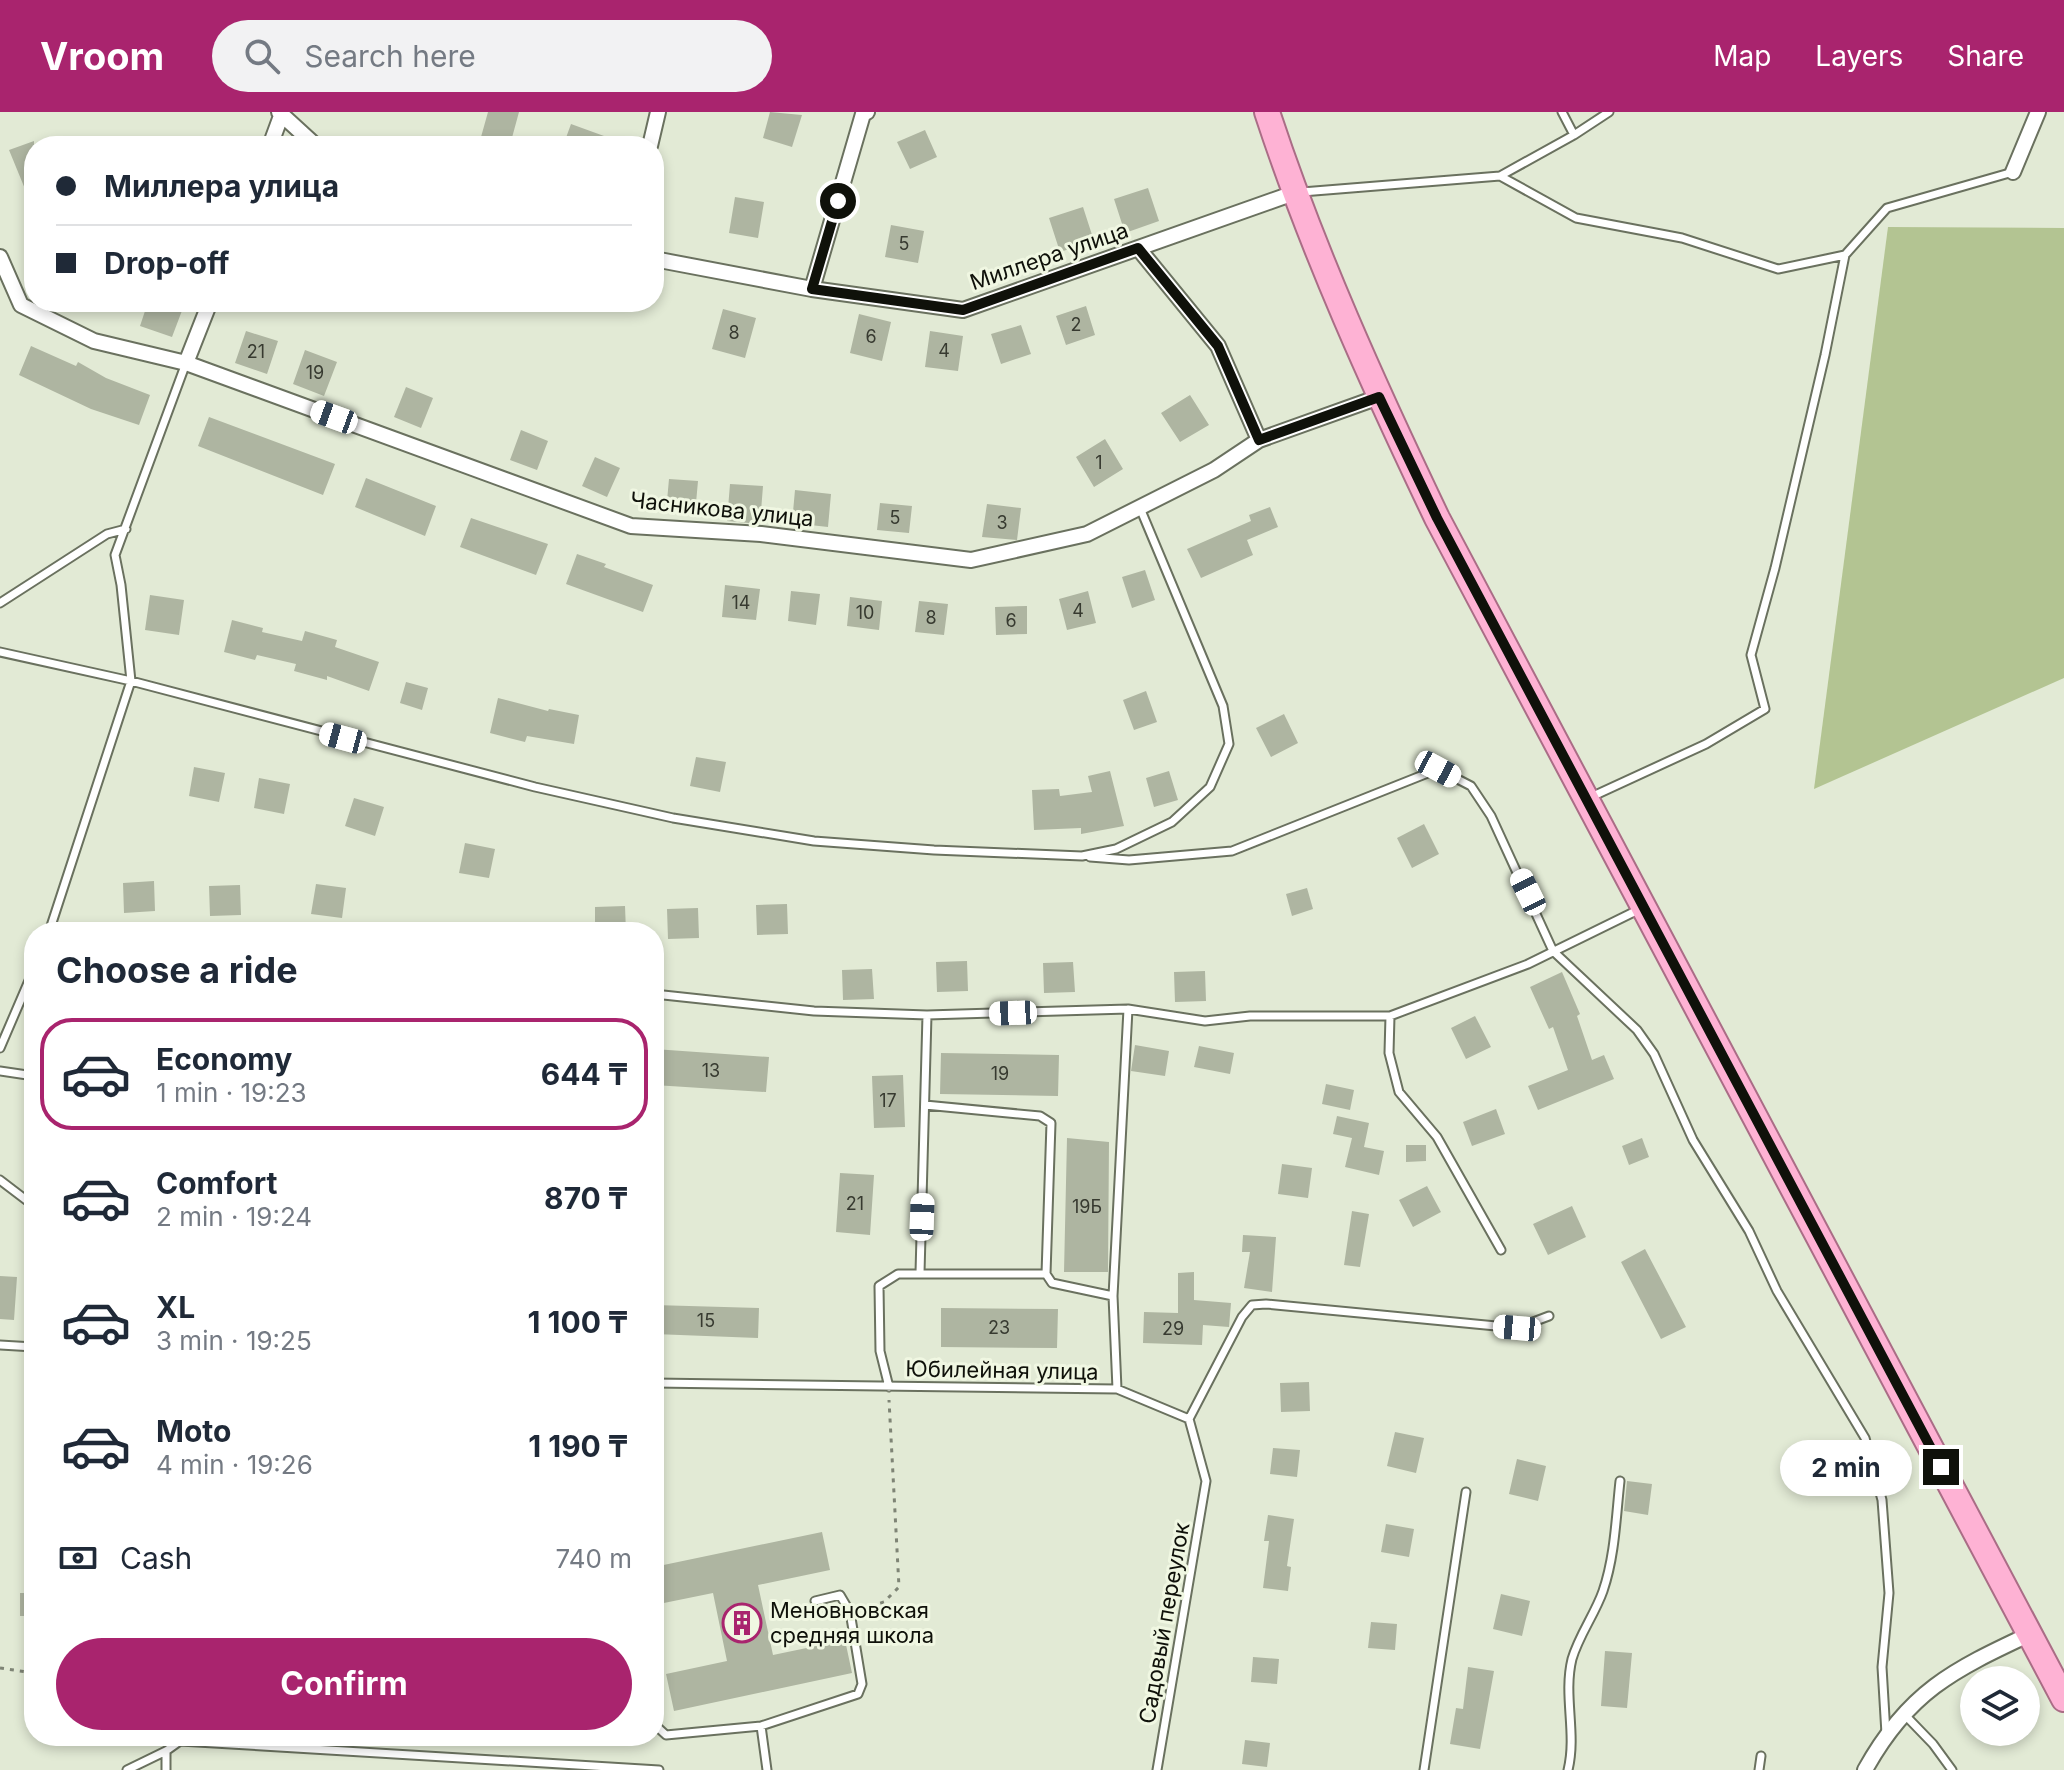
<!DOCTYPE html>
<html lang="en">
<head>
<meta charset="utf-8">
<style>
	:root { --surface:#fff; --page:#f2f2f3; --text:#1f2937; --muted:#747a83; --line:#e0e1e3; --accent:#a9246e }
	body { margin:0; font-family:Inter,sans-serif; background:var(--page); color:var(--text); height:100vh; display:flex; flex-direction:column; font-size:30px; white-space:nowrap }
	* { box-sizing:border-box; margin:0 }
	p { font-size:26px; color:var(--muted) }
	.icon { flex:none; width:44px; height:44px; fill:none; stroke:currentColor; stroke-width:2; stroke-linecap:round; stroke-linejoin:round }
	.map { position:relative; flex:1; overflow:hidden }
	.sheet { position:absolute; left:24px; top:810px; width:640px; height:824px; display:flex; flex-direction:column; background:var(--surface); border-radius:32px; box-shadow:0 4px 12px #0003 }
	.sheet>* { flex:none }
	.banner { position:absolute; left:24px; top:24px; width:640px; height:176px; border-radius:32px; box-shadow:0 4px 12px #0003; display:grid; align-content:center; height:176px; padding:0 32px; background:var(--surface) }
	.buttons { position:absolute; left:1960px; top:1554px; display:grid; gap:16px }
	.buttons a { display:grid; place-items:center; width:80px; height:80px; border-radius:50%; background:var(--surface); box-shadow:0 4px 12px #0003; font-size:40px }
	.end { position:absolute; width:36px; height:36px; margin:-18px; border:10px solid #0f110a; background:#fff; box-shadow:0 0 0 4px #fff }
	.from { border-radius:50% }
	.bubble { position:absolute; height:56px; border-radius:28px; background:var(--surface); box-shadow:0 4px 12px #0003; font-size:26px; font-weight:700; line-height:56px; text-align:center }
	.car { position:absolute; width:24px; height:48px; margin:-24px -12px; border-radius:10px; box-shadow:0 0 6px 2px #0007; background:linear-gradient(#fff 24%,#345 0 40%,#fff 0 76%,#345 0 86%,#fff 0) }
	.banner b { display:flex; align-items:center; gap:28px; height:76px; font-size:30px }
	.banner b+b { border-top:2px solid var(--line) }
	.banner i { width:20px; height:20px; background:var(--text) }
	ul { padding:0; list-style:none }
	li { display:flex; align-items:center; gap:24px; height:112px; margin:0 16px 12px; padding:0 16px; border:4px solid transparent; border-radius:32px }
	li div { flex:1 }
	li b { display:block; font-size:30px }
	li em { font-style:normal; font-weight:700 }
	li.on { border-color:var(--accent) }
	li>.icon { width:72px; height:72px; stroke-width:1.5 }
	h2 { padding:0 32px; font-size:36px; line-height:96px }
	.pay { display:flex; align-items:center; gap:20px; height:88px; padding:0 32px; font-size:30px }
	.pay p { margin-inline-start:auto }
	.primary-button { display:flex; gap:16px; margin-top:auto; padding:16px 32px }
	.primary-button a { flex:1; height:92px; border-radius:48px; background:var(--accent); color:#fff; font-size:32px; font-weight:700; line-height:92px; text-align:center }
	header { display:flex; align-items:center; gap:48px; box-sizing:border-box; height:112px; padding:0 40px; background:var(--accent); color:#fff }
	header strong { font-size:38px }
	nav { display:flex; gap:44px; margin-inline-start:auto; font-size:28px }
	.search { width:560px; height:72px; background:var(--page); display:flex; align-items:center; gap:20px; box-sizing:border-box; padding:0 28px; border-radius:44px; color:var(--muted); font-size:30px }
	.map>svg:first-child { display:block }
	.green { fill:#b3c492 }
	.building { fill:#aeb5a1 }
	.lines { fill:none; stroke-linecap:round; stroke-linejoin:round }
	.service-casing { stroke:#6a715f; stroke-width:11 }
	.minor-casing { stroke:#6a715f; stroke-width:18 }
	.trunk-casing { stroke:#aa6d86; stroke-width:28 }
	.path { stroke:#7e8475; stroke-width:3; stroke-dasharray:4 6; stroke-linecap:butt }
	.service { stroke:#fff; stroke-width:7 }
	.minor { stroke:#fff; stroke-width:14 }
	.trunk { stroke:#feb2d4; stroke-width:24 }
	.route { stroke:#0f110a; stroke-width:10 }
	.labels { text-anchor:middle; stroke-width:6; stroke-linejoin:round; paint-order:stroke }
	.number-label { font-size:18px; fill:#373a30 }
	.street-label { font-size:22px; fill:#0f110a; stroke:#f0f7e2 }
	.poi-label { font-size:22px; fill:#0f110a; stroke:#f0f7e2; text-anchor:start }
</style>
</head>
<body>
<header>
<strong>Vroom</strong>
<div class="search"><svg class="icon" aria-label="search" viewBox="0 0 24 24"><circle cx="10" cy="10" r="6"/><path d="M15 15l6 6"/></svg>Search here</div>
<nav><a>Map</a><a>Layers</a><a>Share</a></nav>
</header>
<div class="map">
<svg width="2064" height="1658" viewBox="0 0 2064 1658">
	<rect width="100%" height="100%" fill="#e2ead5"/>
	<path class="green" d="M1888 115 2064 116V566L1814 677Z"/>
	<path class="building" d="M488 0H519L510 33 481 25Z
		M770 0 802 3 792 35 763 26Z
		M571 12 626 32V34H563Z
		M925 18 937 45 910 57 897 30Z
		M34 29V93L32 94 9 38Z
		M1148 76 1159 109 1125 121 1114 87Z
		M735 85 764 90 758 126 729 121Z
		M1083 95 1094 129 1060 140 1049 106Z
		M891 113 924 119 918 151 885 145Z
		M148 190H165L183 196 172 225 140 214Z
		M1086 194 1095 223 1066 233 1056 204Z
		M723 197 756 206 745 246 712 237Z
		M859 202 891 210 882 249 850 241Z
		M1021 213 1031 242 1001 252 991 222Z
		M246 219 278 229 267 262 235 251Z
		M930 219 963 224 958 259 925 255Z
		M31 234 76 254 78 250 106 266 150 283 139 313 91 297 19 263Z
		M305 238 337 250 324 284 293 272Z
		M406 275 433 286 421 316 394 305Z
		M1190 283 1209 313 1180 330 1161 301Z
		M209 305 335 352 323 383 198 334Z
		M521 318 548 329 537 358 510 348Z
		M1105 327 1123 357 1094 375 1076 345Z
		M595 345 620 356 607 385 582 374Z
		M366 366 436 394 425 424 355 395Z
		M669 367 698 369 695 402 666 400Z
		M730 372 763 374 760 412 727 409Z
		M795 378 831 382 828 415 792 411Z
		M880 391 912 394 909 421 877 418Z
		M987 392 1021 396 1017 428 982 425Z
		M1270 395 1278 415 1247 428 1253 443 1201 466 1187 437 1251 409 1249 403Z
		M471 406 548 432 536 463 460 435Z
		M577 442 606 452 604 455 653 473 643 500 566 472Z
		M1145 458 1155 488 1132 496 1122 465Z
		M725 473 760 477 756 508 722 505Z
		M791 479 820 482 816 513 788 509Z
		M1088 479 1096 511 1067 518 1059 487Z
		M150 483 184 488 179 523 145 518Z
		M850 485 882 489 879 518 847 514Z
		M919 489 948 492 944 523 915 520Z
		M1027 494V522L996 523 995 495Z
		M232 508 263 516 262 520 302 529 305 519 337 528 335 535 379 550 369 579 327 564V568L294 559 296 552 257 543 255 548 224 540Z
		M406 570 428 576 422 598 400 591Z
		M1146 579 1157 610 1134 618 1123 588Z
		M498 586 548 599 549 597 579 603 574 632 527 624 525 630 490 621Z
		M1284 602 1298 631 1271 645 1256 616Z
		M696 645 726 650 720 680 690 674Z
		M194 655 225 661 219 690 189 684Z
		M1110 659 1124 714 1081 722V716L1034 718 1032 678 1059 677 1060 684 1092 680 1088 664Z
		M1169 659 1178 688 1154 695 1146 666Z
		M259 666 290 672 284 702 254 696Z
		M354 686 384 695 375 724 345 714Z
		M1424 712 1439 742 1412 756 1397 726Z
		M465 731 495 737 489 766 459 761Z
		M154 769 155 799 124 801 123 771Z
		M316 772 346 776 342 806 311 802Z
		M240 773 241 803 210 804 209 774Z
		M1307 776 1313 797 1292 804 1286 782Z
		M787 792 788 822 757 823 756 793Z
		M625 794 626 820H595V795Z
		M698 796 699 826 668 827 667 797Z
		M967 849 968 879 937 880 936 850Z
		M1073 850 1075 880 1044 881 1043 851Z
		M872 857 874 887 843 888 842 858Z
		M1205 859 1206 889 1175 890 1174 860Z
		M1562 860 1580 902 1577 904 1592 948 1604 943 1614 967 1538 998 1528 974 1568 958 1553 915 1549 917 1530 875Z
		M1475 904 1491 935 1466 947 1451 916Z
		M1135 933 1169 939 1165 964 1131 959Z
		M1199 934 1234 941 1230 962 1194 955Z
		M654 937 769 945 766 980 654 973Z
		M941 941 1059 943 1058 984 940 982Z
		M903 963 905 1015 874 1016 872 964Z
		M1326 972 1354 978 1350 998 1322 992Z
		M1496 997 1505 1022 1472 1034 1463 1010Z
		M1337 1004 1369 1011 1364 1035 1384 1039 1379 1063 1345 1055 1352 1026 1333 1022Z
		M1067 1026 1109 1030 1108 1160H1064Z
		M1642 1026 1649 1045 1629 1053 1622 1034Z
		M1406 1033H1426V1049L1406 1050Z
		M1282 1052 1312 1056 1308 1086 1278 1082Z
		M840 1061 874 1063 870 1123 836 1120Z
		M1427 1074 1441 1100 1413 1115 1399 1088Z
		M1572 1094 1586 1125 1548 1143 1533 1112Z
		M1352 1099 1369 1102 1360 1155 1344 1153Z
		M1243 1123 1276 1125 1272 1180 1244 1176 1250 1140H1242Z
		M1645 1137 1686 1215 1661 1227 1621 1150Z
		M1194 1160V1188L1231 1191 1229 1215 1203 1213 1202 1233 1143 1231 1144 1200 1178 1201V1161Z
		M0 1164 17 1165 14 1208 0 1207Z
		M654 1193 759 1196 758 1226 654 1222Z
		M941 1196 1058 1197 1057 1236 941 1235Z
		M1309 1270 1310 1299 1281 1300 1280 1271Z
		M1395 1320 1424 1326 1416 1361 1387 1354Z
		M1273 1336 1300 1338 1297 1365 1270 1362Z
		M1517 1347 1546 1354 1538 1389 1509 1382Z
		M1627 1369 1652 1372 1648 1403 1624 1399Z
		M1268 1403 1294 1407 1287 1454 1291 1455 1288 1479 1263 1476 1269 1429H1264Z
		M1386 1412 1414 1417 1409 1445 1381 1440Z
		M822 1420 830 1458 758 1473 773 1543 845 1528 852 1561 674 1599 666 1562 727 1549 713 1481 654 1493V1455Z
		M20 1481H34V1504H20Z
		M1501 1482 1530 1489 1522 1524 1493 1517Z
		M1371 1510 1397 1512 1395 1538 1368 1536Z
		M1605 1539 1632 1541 1627 1596 1601 1594Z
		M1253 1545 1279 1547 1277 1572 1251 1570Z
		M1468 1555 1494 1559 1480 1637 1450 1632 1456 1596 1463 1597Z
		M1245 1628 1270 1631 1267 1655 1242 1652Z"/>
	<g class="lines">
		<g class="service-casing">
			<path id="service" d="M1574 23 1609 0
				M1500 64 1576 106 1682 126 1778 157 1845 143 1887 96 2013 60
				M1302 80 1500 64 1574 23 1562 0
				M0 491 107 422 126 417
				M0 540 131 569 535 675 673 706 814 729 934 738 1082 744 1116 737 1172 710 1210 675 1229 632 1223 594 1140 396
				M1591 685 1706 632 1765 597 1751 543 1775 456 1825 243 1845 143
				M1090 745 1129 748 1232 739 1438 657 1471 674 1491 704 1553 839 1637 918 1654 942 1693 1028 1749 1119 1777 1179 1865 1326 1882 1388 1889 1481 1882 1555 1886 1622
				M49 820 131 569 121 473 115 443 186 251
				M654 882 814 899 927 903 920 1161
				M1128 897 1205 909 1250 904H1390L1528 852 1638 798
				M927 903 1128 897 1113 1184 1117 1277
				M1390 904 1389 941 1399 980 1437 1025 1501 1138
				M0 936 34 857
				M0 959 34 964
				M925 993 1040 1004 1051 1011 1046 1162 1052 1171 1113 1184
				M0 1068 34 1094
				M0 1233 34 1235
				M654 1271 1117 1277 1189 1307 1206 1369 1157 1658
				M889 1275 880 1239 879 1174 898 1162H1046
				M1189 1307 1242 1205 1252 1193 1266 1192 1517 1216 1549 1204
				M1904 1602 1933 1632 1952 1658
				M654 1612 666 1623 761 1614 767 1658
				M761 1614 858 1582 862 1572 850 1500 840 1483 815 1489
				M127 1658 166 1639 180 1629 659 1658
				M166 1658V1639
				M1424 1658 1466 1380
				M1568 1658C1577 1621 1563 1584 1572 1547 1579 1523 1595 1502 1603 1479 1615 1444 1616 1405 1620 1369
				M1759 1658 1761 1644"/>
		</g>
		<g class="minor-casing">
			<path id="minor" d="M279 0 316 34
				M270 34 281 4
				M650 34 658 0
				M2013 60 2038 0
				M1138 136 1218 234 1259 328
				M0 145 21 193 94 229 186 251 631 414 761 422 971 448 1087 422 1214 358 1259 328 1379 285
				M654 147 812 177 963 198 1294 81
				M812 177 863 2 867 0
				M186 251 210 190
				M1865 1658C1908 1580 1953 1558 2030 1522"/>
		</g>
		<g class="trunk-casing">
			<path id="trunk" d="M1267 0C1313 140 1374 274 1437 406L2064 1587"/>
		</g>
		<path class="path" d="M861 1497 884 1490 899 1475 889 1288
			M0 1556 34 1561"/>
		<use href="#service" class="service"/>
		<use href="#minor" class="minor"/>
		<use href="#trunk" class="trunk"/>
	</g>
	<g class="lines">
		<path class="route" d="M838 89 812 177 963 198 1138 136 1218 234 1259 328 1379 285 1437 406 1941 1355"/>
	</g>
	<defs>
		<g id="building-ring" transform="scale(2)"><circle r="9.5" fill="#f0f7e2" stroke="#a9246e" stroke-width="1.5"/><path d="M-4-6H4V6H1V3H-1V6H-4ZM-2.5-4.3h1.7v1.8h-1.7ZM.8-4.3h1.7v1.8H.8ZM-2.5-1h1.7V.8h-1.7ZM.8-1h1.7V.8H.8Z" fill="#a9246e"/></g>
	</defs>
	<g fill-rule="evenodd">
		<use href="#building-ring" x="742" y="1511"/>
	</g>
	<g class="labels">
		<g class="number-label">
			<text x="904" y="138">5</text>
			<text x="1076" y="219">2</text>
			<text x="734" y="227">8</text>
			<text x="871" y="231">6</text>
			<text x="944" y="245">4</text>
			<text x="256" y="246">21</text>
			<text x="315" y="267">19</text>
			<text x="1099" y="357">1</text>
			<text x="895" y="412">5</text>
			<text x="1002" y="417">3</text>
			<text x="741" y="497">14</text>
			<text x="1078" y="505">4</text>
			<text x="865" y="507">10</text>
			<text x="931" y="512">8</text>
			<text x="1011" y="515">6</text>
			<text x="711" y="965">13</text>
			<text x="1000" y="968">19</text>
			<text x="888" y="995">17</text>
			<text x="855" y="1098">21</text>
			<text x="1087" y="1101">19Б</text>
			<text x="706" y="1215">15</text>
			<text x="999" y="1222">23</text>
			<text x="1173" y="1223">29</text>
		</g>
		<g class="street-label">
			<text transform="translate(1049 144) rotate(-19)" y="8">Миллера улица</text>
			<text transform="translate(722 397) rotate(6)" y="8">Часникова улица</text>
			<text transform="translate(1002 1258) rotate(1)" y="8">Юбилейная улица</text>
			<text transform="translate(1164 1511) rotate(-80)" y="8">Садовый переулок</text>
		</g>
		<g class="poi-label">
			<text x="770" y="1506">Меновновская<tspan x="770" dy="25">средняя школа</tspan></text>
		</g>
	</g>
</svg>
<div class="buttons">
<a><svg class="icon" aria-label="layers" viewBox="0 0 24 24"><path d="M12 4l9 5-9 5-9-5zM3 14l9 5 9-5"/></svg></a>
</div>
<i class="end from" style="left:838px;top:89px"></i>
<i class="end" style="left:1941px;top:1355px"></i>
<div class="bubble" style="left:1780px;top:1328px;width:132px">2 min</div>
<i class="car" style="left:334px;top:305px;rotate:290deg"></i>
<i class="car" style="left:343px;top:626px;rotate:285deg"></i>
<i class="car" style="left:1438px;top:657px;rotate:118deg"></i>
<i class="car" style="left:1528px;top:780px;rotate:334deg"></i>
<i class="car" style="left:1013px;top:901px;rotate:268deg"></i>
<i class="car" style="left:922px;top:1105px;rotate:2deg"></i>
<i class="car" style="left:1517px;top:1216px;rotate:275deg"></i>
<div class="banner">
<b><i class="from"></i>Миллера улица</b>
<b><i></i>Drop-off</b>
</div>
<section class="sheet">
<h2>Choose a ride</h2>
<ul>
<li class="on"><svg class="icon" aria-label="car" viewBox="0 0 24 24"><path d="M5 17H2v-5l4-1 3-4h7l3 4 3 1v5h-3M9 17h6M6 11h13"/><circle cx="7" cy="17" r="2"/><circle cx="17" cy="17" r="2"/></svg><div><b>Economy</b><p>1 min · 19:23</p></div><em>644 ₸</em></li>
<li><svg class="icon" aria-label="car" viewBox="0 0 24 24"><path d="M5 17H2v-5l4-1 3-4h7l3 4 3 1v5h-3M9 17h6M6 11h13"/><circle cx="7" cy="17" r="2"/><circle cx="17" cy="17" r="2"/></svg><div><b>Comfort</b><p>2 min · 19:24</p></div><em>870 ₸</em></li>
<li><svg class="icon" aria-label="car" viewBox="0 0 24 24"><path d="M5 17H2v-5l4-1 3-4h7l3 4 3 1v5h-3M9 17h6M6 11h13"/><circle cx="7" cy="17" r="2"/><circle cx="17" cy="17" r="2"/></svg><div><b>XL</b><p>3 min · 19:25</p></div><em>1 100 ₸</em></li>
<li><svg class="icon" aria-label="car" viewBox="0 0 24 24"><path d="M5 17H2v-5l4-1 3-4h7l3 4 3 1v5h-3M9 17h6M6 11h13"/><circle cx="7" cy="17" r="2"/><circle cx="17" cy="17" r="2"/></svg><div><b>Moto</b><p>4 min · 19:26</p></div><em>1 190 ₸</em></li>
</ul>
<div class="pay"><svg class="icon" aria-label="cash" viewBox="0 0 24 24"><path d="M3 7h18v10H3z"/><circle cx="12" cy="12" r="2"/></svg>Cash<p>740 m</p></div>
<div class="primary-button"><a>Confirm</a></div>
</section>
</div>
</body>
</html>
